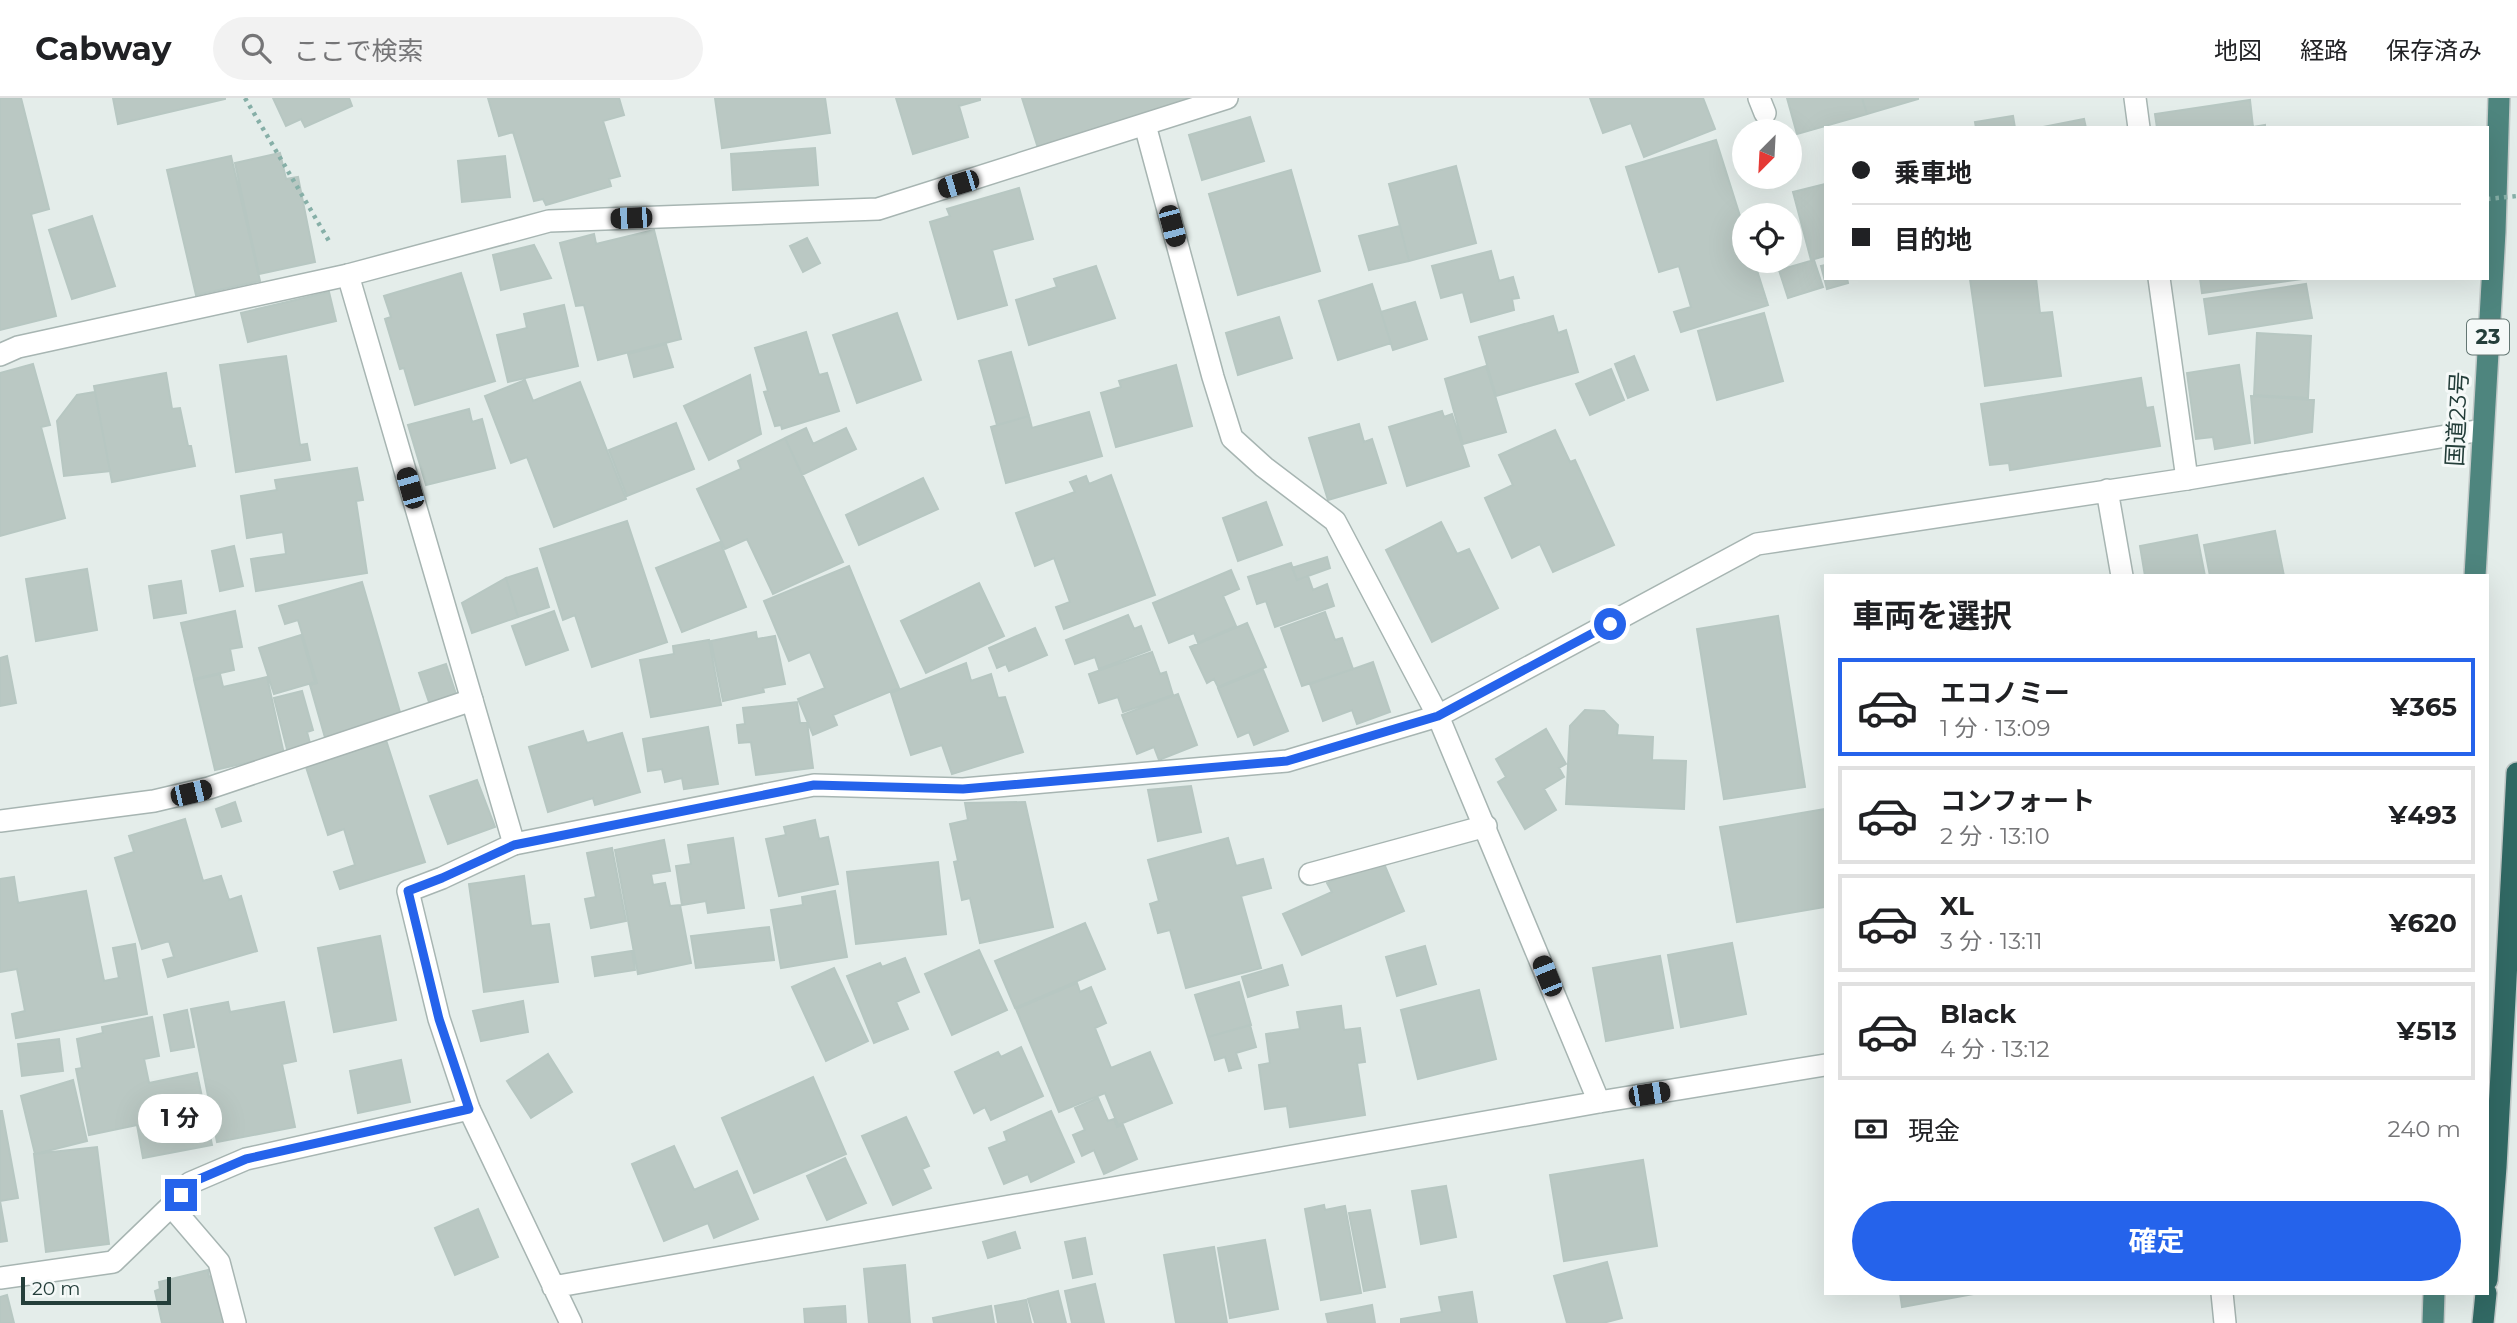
<!DOCTYPE html>
<html lang="ja">
<head>
<meta charset="utf-8">
<style>
	:root { --surface:#fff; --page:#f2f2f2; --text:#202124; --muted:#757577; --line:#e0e0e0; --accent:#2563eb }
	body { margin:0; font-family:Montserrat,"Noto Sans JP",sans-serif; background:var(--page); color:var(--text); height:100vh; display:flex; flex-direction:column; font-size:26px; white-space:nowrap }
	* { box-sizing:border-box; margin:0 }
	p { font-size:23px; color:var(--muted) }
	.icon { flex:none; width:38px; height:38px; fill:none; stroke:currentColor; stroke-width:2; stroke-linecap:round; stroke-linejoin:round }
	.map { position:relative; flex:1; overflow:hidden }
	.drawer { position:absolute; left:1824px; top:476px; width:665px; height:721px; display:flex; flex-direction:column; background:var(--surface); border-radius:0px; box-shadow:0 7px 28px #0002 }
	.drawer>* { flex:none }
	.banner { position:absolute; left:1824px; top:28px; width:665px; height:154px; border-radius:0px; box-shadow:0 7px 28px #0002; display:grid; align-content:center; height:154px; padding:0 28px; background:var(--surface) }
	.needle { width:46px; rotate:204deg }
	.controls { position:absolute; left:1732px; top:21px; display:grid; gap:14px }
	.controls a { display:grid; place-items:center; width:70px; height:70px; border-radius:50%; background:var(--surface); box-shadow:0 7px 28px #0002; font-size:35px }
	.scale { position:absolute; left:21px; bottom:18px; width:150px; box-sizing:border-box; padding-left:7px; border:4px solid #243e3a; border-top:0; font-size:19px; line-height:24px; white-space:nowrap; color:#243e3a; -webkit-text-stroke:5px #f5f9f8; paint-order:stroke }
	.end { position:absolute; width:32px; height:32px; margin:-16px; border:9px solid #2563eb; background:#fff; box-shadow:0 0 0 4px #fff }
	.from { border-radius:50% }
	.bubble { position:absolute; height:49px; border-radius:24px; background:var(--surface); box-shadow:0 7px 28px #0002; font-size:23px; font-weight:700; line-height:49px; text-align:center }
	.car { position:absolute; width:21px; height:42px; margin:-21px -10px; border-radius:9px; box-shadow:0 0 5px 2px #0007; background:linear-gradient(#222 24%,#8ab4d8 0 40%,#222 0 76%,#8ab4d8 0 86%,#222 0) }
	.banner b { display:flex; align-items:center; gap:24px; height:66px; font-size:26px }
	.banner b+b { border-top:2px solid var(--line) }
	.banner i { width:18px; height:18px; background:var(--text) }
	ul { padding:0; list-style:none }
	li { display:flex; align-items:center; gap:21px; height:98px; margin:0 14px 10px; padding:0 14px; border:4px solid var(--line); border-radius:0px }
	li div { flex:1 }
	li b { display:block; font-size:26px }
	li em { font-style:normal; font-weight:700 }
	li.active { border-color:var(--accent) }
	li>.icon { width:63px; height:63px; stroke-width:1.5 }
	h2 { padding:0 28px; font-size:32px; line-height:84px }
	.pay { display:flex; align-items:center; gap:18px; height:77px; padding:0 28px; font-size:26px }
	.pay p { margin-inline-start:auto }
	.button { display:flex; gap:14px; margin-top:auto; padding:14px 28px }
	.button a { flex:1; height:80px; border-radius:42px; background:var(--accent); color:#fff; font-size:28px; font-weight:700; line-height:80px; text-align:center }
	header { display:flex; align-items:center; gap:42px; box-sizing:border-box; height:98px; padding:0 35px; background:var(--surface); border-bottom:2px solid var(--line) }
	header strong { font-size:33px }
	nav { display:flex; gap:38px; margin-inline-start:auto; font-size:24px }
	.search { width:490px; height:63px; background:var(--page); display:flex; align-items:center; gap:18px; box-sizing:border-box; padding:0 24px; border-radius:38px; color:var(--muted); font-size:26px }
	.map>svg:first-child { display:block }
	.building { fill:#bac8c3; stroke:#b7c7c2; stroke-width:2 }
	.lines { fill:none; stroke-linecap:round; stroke-linejoin:round }
	.service-casing { stroke:#a7b5b2; stroke-width:24 }
	.minor-casing { stroke:#a7b5b2; stroke-width:24 }
	.trunk-casing { stroke:#c2c9c8; stroke-width:24 }
	.motorway-casing { stroke:#c2c9c8; stroke-width:24 }
	.path { stroke:#86afa7; stroke-width:4.5; stroke-dasharray:3.5 5; stroke-linecap:butt }
	.service { stroke:#fff; stroke-width:21 }
	.minor { stroke:#fff; stroke-width:21 }
	.trunk { stroke:#4e857e; stroke-width:21 }
	.motorway { stroke:#316964; stroke-width:21 }
	.path-bridge { stroke:#86afa7; stroke-width:4.5; stroke-dasharray:3.5 5; stroke-linecap:butt }
	.route { stroke:#2563eb; stroke-width:9 }
	.labels { text-anchor:middle; stroke-width:6; stroke-linejoin:round; paint-order:stroke }
	.shield { fill:#f5f9f8; stroke:#637673; stroke-width:2 }
	.shield-label { font-size:21px; font-weight:bold; fill:#243e3a }
	.street-label { font-size:23px; fill:#243e3a; stroke:#f5f9f8 }
</style>
</head>
<body>
<header>
<strong>Cabway</strong>
<div class="search"><svg class="icon" aria-label="search" viewBox="0 0 24 24"><circle cx="10" cy="10" r="6"/><path d="M15 15l6 6"/></svg>ここで検索</div>
<nav><a>地図</a><a>経路</a><a>保存済み</a></nav>
</header>
<div class="map">
<svg width="2517" height="1225" viewBox="0 0 2517 1225">
	<rect width="100%" height="100%" fill="#e4edea"/>
	<path class="building" d="M0 0H21L49 111 31 116 56 218 0 232Z
		M113 0H225V1L118 26Z
		M273 0H349L352 8 305 29 301 21 286 28Z
		M488 0H619L624 17 603 23 620 78 609 81 611 88 546 107 543 101 534 103 513 34 499 38Z
		M715 0H825L830 35 722 50Z
		M896 0H980V2L959 8 968 39 913 56Z
		M1022 0H1194L1038 50Z
		M1590 0H1703L1715 31 1644 59 1631 25 1603 35Z
		M1787 0H1862L1867 16 1797 36Z
		M1862 0H1918V1L1867 16Z
		M2250 2 2253 29 2265 27V30H2157L2155 16Z
		M2013 18 2015 30H1976L1975 24Z
		M1250 19 1264 63 1202 82 1189 37Z
		M2084 21 2086 30H2038Z
		M1716 42 1745 134V163H1754L1768 207 1681 234 1674 214 1691 209 1679 168 1659 174 1626 69Z
		M815 50 818 87 733 92 731 56Z
		M280 55 286 81 298 79 315 164 259 176 235 65Z
		M231 58 260 183 196 197 167 72Z
		M505 58 510 99 462 104 458 63Z
		M1456 68 1476 145 1409 163 1389 86Z
		M1291 72 1320 173 1238 197 1209 96Z
		M1825 86V158L1811 162 1793 94Z
		M1019 90 1033 141 992 152 1007 207 958 221 930 124 950 118 947 111Z
		M92 118 115 188 72 201 49 132Z
		M1400 128 1409 163 1369 172 1359 138Z
		M654 132 681 241 598 262 584 207 576 208 560 145 594 136 596 146Z
		M807 140 820 165 803 174 790 148Z
		M534 147 551 180 501 192 493 157Z
		M1491 153 1499 183 1513 179 1519 200 1512 201 1514 212 1471 224 1463 194 1441 200 1432 168Z
		M1814 162 1823 189 1788 200 1779 172Z
		M1825 167V180H1847L1848 185 1827 191 1821 168Z
		M1096 168 1115 220 1029 247 1016 202 1057 189 1054 181Z
		M461 175 495 283 415 307 404 270 400 271 385 221 391 219 384 198Z
		M2036 180 2040 215 2052 214 2061 278 1985 288 1970 181Z
		M2200 180H2303V181L2202 195Z
		M1372 186 1391 245 1338 262 1319 203Z
		M2306 186 2312 220 2209 236 2204 201Z
		M329 194 336 223 248 244 241 215Z
		M1415 204 1427 241 1393 252 1381 214Z
		M564 207 578 268 508 284 497 237 527 230 524 216Z
		M897 215 921 282 857 305 833 237Z
		M1764 215 1783 283 1717 302 1698 233Z
		M1553 218 1558 235 1566 232 1578 274 1496 298 1479 239Z
		M1279 219 1292 260 1238 277 1226 235Z
		M806 234 819 277 827 275 839 313 782 331 781 327 775 328 764 294 768 293 755 250Z
		M2257 235 2311 238 2308 300 2254 297Z
		M666 246 673 269 634 279 628 256Z
		M1011 254 1029 318 997 327 979 263Z
		M286 258 300 347 307 346 310 362 236 374 220 267Z
		M1634 258 1648 292 1628 300 1615 266Z
		M33 266 50 327 41 329 65 420 0 438V275Z
		M1176 267 1192 328 1116 349 1101 295 1121 289 1119 283Z
		M2239 267 2250 345 2215 351 2213 339 2196 341 2187 275Z
		M1486 268 1506 334 1463 346 1445 281Z
		M1611 271 1624 302 1590 317 1576 286Z
		M166 275 172 311 180 310 188 348H191L195 368 112 384 94 288Z
		M750 277 761 336 709 362 684 308Z
		M2141 280 2146 310 2153 309 2160 348 2010 372 2009 365 1990 367 1981 306Z
		M525 282 533 303 580 284 626 401 554 429 527 359 511 365 485 298Z
		M95 294 110 373 64 378 57 323 77 297Z
		M2251 298 2314 302 2312 334 2255 345Z
		M469 311 472 324 482 321 495 370 426 387 408 327Z
		M1442 313 1444 319 1452 316 1469 368 1407 388 1389 329Z
		M1089 314 1102 358 1006 385 991 329 1029 318 1032 330Z
		M676 325 694 371 627 398 609 352Z
		M1359 326 1364 344 1372 341 1386 385 1328 402 1309 340Z
		M806 330 813 346 846 330 856 351 802 377 785 340Z
		M1555 332 1570 364 1575 362 1614 447 1553 474 1540 446 1512 460 1485 400 1513 387 1499 357Z
		M785 340 843 464 773 496 747 441 725 451 697 391 741 371 738 363Z
		M357 370 363 402 356 403 367 475 256 493 251 461 286 456 283 434 247 440 241 398 277 392 275 382Z
		M1111 377 1155 497 1064 531 1056 509 1070 504 1054 460 1035 468 1016 415 1075 394 1070 384 1086 378 1089 386Z
		M923 380 938 411 859 447 846 417Z
		M1266 404 1282 447 1238 463 1223 420Z
		M627 423 667 544 592 569 575 517 563 522 540 451Z
		M1441 424 1457 456 1469 451 1498 510 1432 544 1386 452Z
		M2275 433 2284 478H2210L2204 447Z
		M2197 437 2205 478H2145L2140 448Z
		M720 444 746 509 682 534 656 470Z
		M234 448 243 488 220 493 212 453Z
		M1327 459 1330 470 1297 482 1292 470Z
		M1291 465 1297 482 1308 478 1313 492 1327 486 1334 508 1275 529 1266 503 1257 506 1248 479Z
		M849 468 899 590 833 617 837 627 813 637 798 601 825 590 810 554 789 563 764 503Z
		M537 470 549 509 518 519 506 480Z
		M87 471 97 532 36 543 26 481Z
		M1231 472 1239 491 1223 498 1236 528 1198 545 1194 535 1169 545 1153 505Z
		M506 480 518 519 472 535 462 505Z
		M181 483 186 515 154 520 149 488Z
		M362 484 402 621 326 643 310 587 317 585 298 522 285 526 279 508Z
		M979 485 1004 538 926 575 901 523Z
		M235 513 242 549 230 551 234 572 194 581 181 525Z
		M554 513 568 552 526 567 512 528Z
		M1325 514 1335 542 1342 540 1353 571 1302 588 1281 530Z
		M1128 517 1134 531 1141 528 1150 552 1099 571 1095 559 1075 566 1066 542Z
		M1778 518 1805 689 1724 701 1697 531Z
		M1247 525 1266 569 1218 589 1214 581 1207 585 1190 549Z
		M1035 530 1047 557 1009 573 1006 566 997 570 989 550Z
		M756 534 757 541 775 538 785 586 763 590 764 594 723 603 711 543Z
		M301 537 315 584 274 596 259 550Z
		M709 542 721 607 651 619 640 562 674 556 673 548Z
		M1152 554 1160 576 1166 574 1173 597 1123 614 1118 599 1099 605 1089 576Z
		M7 558 16 605 0 608V560Z
		M1373 564 1390 614 1357 626 1352 612 1323 623 1310 586Z
		M966 565 971 583 991 576 998 600 1005 599 1023 654 952 676 942 647 911 657 891 595Z
		M446 566 457 599 430 607 419 575Z
		M1263 572 1288 633 1254 647 1249 634 1238 639 1218 590Z
		M220 576 223 589 267 579 284 656 215 672 194 582Z
		M302 593 313 632 307 634 311 649 288 655 274 600Z
		M1178 596 1197 647 1159 662 1154 649 1137 656 1122 617Z
		M797 604 800 625 807 624 813 670 756 677 751 644 739 645 737 627 745 626 743 610Z
		M1585 612 1604 613 1618 627 1617 637 1653 639 1652 662 1686 663 1684 711 1566 706 1570 628Z
		M708 629 718 686 684 691 682 680 665 684 662 671 648 673 643 641Z
		M1546 631 1566 666 1559 670 1564 679 1544 691 1556 712 1525 731 1498 684 1506 679 1496 661Z
		M583 633 587 645 622 635 640 694 595 707 593 700 548 714 529 649Z
		M386 642 425 764 340 791 334 774 355 767 344 731 328 737 306 669Z
		M477 682 495 729 448 746 430 698Z
		M1191 688 1201 734 1158 743 1148 692Z
		M235 704 241 723 222 729 216 711Z
		M1025 704 1053 829 980 845 970 800 962 802 954 764 958 763 950 726 968 722 965 705Z
		M1825 711V809L1737 824 1720 729Z
		M185 721 203 783 221 778 229 802 241 798 257 853 168 879 163 862 174 859 169 843 142 851 115 760 134 754 129 738Z
		M815 722 819 741 828 739 838 786 779 798 766 741 786 737 784 729Z
		M733 740 744 810 708 815 706 803 682 807 676 768 691 766 688 747Z
		M1228 740 1236 768 1263 761 1271 790 1241 798 1261 870 1186 890 1170 832 1158 835 1150 806 1159 803 1148 762Z
		M664 742 670 773 651 776 653 787 665 785 670 808 680 807 691 865 638 876 615 752Z
		M612 750 626 823 591 830 585 801 596 799 587 755Z
		M1382 761 1404 813 1302 857 1283 816 1332 794 1327 785Z
		M938 764 946 836 856 846 847 774Z
		M524 778 531 828 549 826 558 884 484 894 469 786Z
		M14 779 18 805 86 793 104 883 119 880 113 850 135 846 147 916 16 940 12 916 25 913 17 871 0 874V781Z
		M835 793 847 859 781 870 771 812 803 807 802 799Z
		M1085 825 1105 871 1015 910 995 863Z
		M769 829 774 862 696 870 691 838Z
		M380 838 396 922 334 934 318 850Z
		M1732 845 1746 916 1681 929 1668 857Z
		M1425 848 1436 886 1397 898 1386 859Z
		M979 852 1007 912 952 937 925 876Z
		M632 853 635 872 595 878 592 859Z
		M1660 858 1673 930 1606 943 1593 870Z
		M905 860 919 894 896 904 908 931 874 945 847 878 880 865 882 869Z
		M1282 867 1288 887 1248 899 1242 879Z
		M834 870 868 943 826 963 792 889Z
		M1239 884 1251 927 1208 939 1195 897Z
		M1077 885 1080 894 1091 889 1106 925 1095 930 1111 970 1150 954 1172 1005 1118 1027 1105 995 1059 1014 1016 911Z
		M1479 892 1496 961 1418 981 1401 912Z
		M523 903 528 934 481 943 473 913Z
		M228 904 230 914 284 904 296 963 282 966 295 1029 217 1044 191 911Z
		M1341 908 1344 932 1360 930 1365 964 1357 965 1365 1017 1290 1029 1287 1008 1265 1011 1259 967 1270 965 1266 936 1300 931 1297 914Z
		M187 912 194 949 171 953 164 917Z
		M152 919 159 958 144 961 149 985 197 975 212 1047 143 1060 137 1027 89 1037 76 971 82 970 77 941 103 935 102 929Z
		M1250 927 1256 949 1236 955 1241 970 1229 973 1225 959 1215 962 1208 939Z
		M59 941 63 973 22 978 18 946Z
		M1021 949 1043 998 991 1022 985 1009 974 1015 955 974 998 954 1001 959Z
		M548 956 572 994 531 1020 507 983Z
		M401 962 410 1004 358 1015 350 973Z
		M813 979 846 1056 754 1095 722 1020Z
		M73 982 87 1043 35 1056 21 998Z
		M1098 1000 1108 1023 1114 1021 1117 1029 1123 1027 1137 1061 1104 1076 1094 1052 1082 1058 1073 1037 1085 1032 1075 1010Z
		M0 1013H2L18 1100 0 1103 7 1143 0 1144Z
		M1051 1013 1074 1064 1031 1084 1028 1076 1004 1086 989 1050 1007 1043 1004 1034Z
		M906 1019 929 1068 922 1071 931 1090 893 1107 862 1038Z
		M674 1048 694 1092 737 1073 758 1121 714 1140 708 1125 664 1143 632 1066Z
		M97 1049 109 1146 46 1154 34 1056Z
		M845 1060 866 1105 827 1122 807 1078Z
		M1643 1062 1657 1148 1564 1163 1550 1077Z
		M1446 1088 1456 1139 1421 1146 1412 1093Z
		M1324 1107 1325 1112 1345 1108 1361 1195 1321 1202 1305 1111Z
		M478 1111 498 1159 455 1177 435 1130Z
		M1370 1112 1385 1189 1364 1193 1349 1115Z
		M1015 1134 1020 1150 988 1160 983 1144Z
		M1085 1140 1092 1176 1073 1180 1065 1144Z
		M1265 1142 1278 1211 1230 1220 1218 1150Z
		M1214 1149 1227 1225H1176L1164 1157Z
		M1607 1164 1622 1220 1603 1225H1567L1554 1178Z
		M905 1167 910 1225H869L864 1171Z
		M208 1172 209 1179 214 1178 225 1225H162L155 1193 160 1191 159 1184Z
		M1095 1186 1104 1225H1072L1065 1193Z
		M1058 1193 1066 1225H1035L1028 1201Z
		M1472 1194 1477 1225H1401V1221L1442 1214 1439 1199Z
		M1900 1195H1979L1902 1209Z
		M7 1197 14 1225H0V1199Z
		M1026 1202 1031 1225H998L995 1208Z
		M1372 1207 1375 1225H1328L1326 1216Z
		M845 1208 846 1225H805L804 1211Z
		M991 1208 994 1225H934L933 1220Z"/>
	<g class="lines">
		<g class="service-casing">
			<path id="service" d="M1759 0 1765 15
				M2135 0 2139 30
				M2159 180 2187 381
				M0 257 18 249 348 177
				M0 723 154 703 209 690 472 602
				M514 746 814 687 963 691 1287 663 1438 618 1335 423 1264 369 1232 340 1213 279 1145 27
				M1310 776 1486 728
				M171 1108 219 1164 235 1225
				M0 1180 113 1164 171 1108 190 1085 246 1061 469 1011"/>
		</g>
		<g class="minor-casing">
			<path id="minor" d="M2107 392 2122 478
				M1599 1004 1438 618 1757 446 2187 381 2482 332
				M553 1189 1599 1004 1825 967
				M2222 1195 2225 1225
				M571 1225 469 1011 439 921 408 793 442 780 514 746 348 177 549 123 878 111 1227 0"/>
		</g>
		<g class="trunk-casing">
			<path id="trunk" d="M2475 478 2495 134 2499 0
				M2433 1225 2434 1195"/>
		</g>
		<g class="motorway-casing">
			<path id="motorway" d="M2487 1182 2496 1069 2517 675
				M2483 1225 2486 1195"/>
		</g>
		<path class="path" d="M245 0 329 143"/>
		<use href="#service" class="service"/>
		<use href="#minor" class="minor"/>
		<use href="#trunk" class="trunk"/>
		<use href="#motorway" class="motorway"/>
		<path class="path-bridge" d="M2487 101 2517 98"/>
	</g>
	<g class="lines">
		<path class="route" d="M181 1097 190 1085 246 1061 469 1011 439 921 408 793 442 780 514 747 814 687 963 691 1287 663 1438 618 1610 526"/>
	</g>
	<g class="labels">
		<rect class="shield" x="2467" y="221.5" width="42" height="35" rx="5"/>
		<g class="shield-label">
			<text x="2488" y="246">23</text>
		</g>
		<g class="street-label">
			<text transform="translate(2457 321) rotate(-87)" y="8">国道23号</text>
		</g>
	</g>
</svg>
<div class="controls">
<a><svg class="needle" viewBox="-14 -14 28 28"><path d="M0-13l5 13h-10z" fill="#e53935"/><path d="M0 13l5-13h-10z" fill="#757577"/></svg></a>
<a><svg class="icon" aria-label="locate" viewBox="0 0 24 24"><circle cx="12" cy="12" r="6"/><path d="M12 2v4M12 18v4M2 12h4M18 12h4"/></svg></a>
</div>
<div class="scale">20 m</div>
<i class="end from" style="left:1610px;top:526px"></i>
<i class="end" style="left:181px;top:1097px"></i>
<div class="bubble" style="left:138px;top:996px;width:84px">1 分</div>
<i class="car" style="left:958px;top:86px;rotate:253deg"></i>
<i class="car" style="left:631px;top:120px;rotate:268deg"></i>
<i class="car" style="left:1172px;top:128px;rotate:165deg"></i>
<i class="car" style="left:410px;top:390px;rotate:344deg"></i>
<i class="car" style="left:191px;top:695px;rotate:77deg"></i>
<i class="car" style="left:1547px;top:878px;rotate:338deg"></i>
<i class="car" style="left:1649px;top:996px;rotate:81deg"></i>
<div class="banner">
<b><i class="from"></i>乗車地</b>
<b><i></i>目的地</b>
</div>
<section class="drawer">
<h2>車両を選択</h2>
<ul>
<li class="active"><svg class="icon" aria-label="car" viewBox="0 0 24 24"><path d="M5 17H2v-5l4-1 3-4h7l3 4 3 1v5h-3M9 17h6M6 11h13"/><circle cx="7" cy="17" r="2"/><circle cx="17" cy="17" r="2"/></svg><div><b>エコノミー</b><p>1 分 · 13:09</p></div><em>¥365</em></li>
<li><svg class="icon" aria-label="car" viewBox="0 0 24 24"><path d="M5 17H2v-5l4-1 3-4h7l3 4 3 1v5h-3M9 17h6M6 11h13"/><circle cx="7" cy="17" r="2"/><circle cx="17" cy="17" r="2"/></svg><div><b>コンフォート</b><p>2 分 · 13:10</p></div><em>¥493</em></li>
<li><svg class="icon" aria-label="car" viewBox="0 0 24 24"><path d="M5 17H2v-5l4-1 3-4h7l3 4 3 1v5h-3M9 17h6M6 11h13"/><circle cx="7" cy="17" r="2"/><circle cx="17" cy="17" r="2"/></svg><div><b>XL</b><p>3 分 · 13:11</p></div><em>¥620</em></li>
<li><svg class="icon" aria-label="car" viewBox="0 0 24 24"><path d="M5 17H2v-5l4-1 3-4h7l3 4 3 1v5h-3M9 17h6M6 11h13"/><circle cx="7" cy="17" r="2"/><circle cx="17" cy="17" r="2"/></svg><div><b>Black</b><p>4 分 · 13:12</p></div><em>¥513</em></li>
</ul>
<div class="pay"><svg class="icon" aria-label="cash" viewBox="0 0 24 24"><path d="M3 7h18v10H3z"/><circle cx="12" cy="12" r="2"/></svg>現金<p>240 m</p></div>
<div class="button"><a>確定</a></div>
</section>
</div>
</body>
</html>
